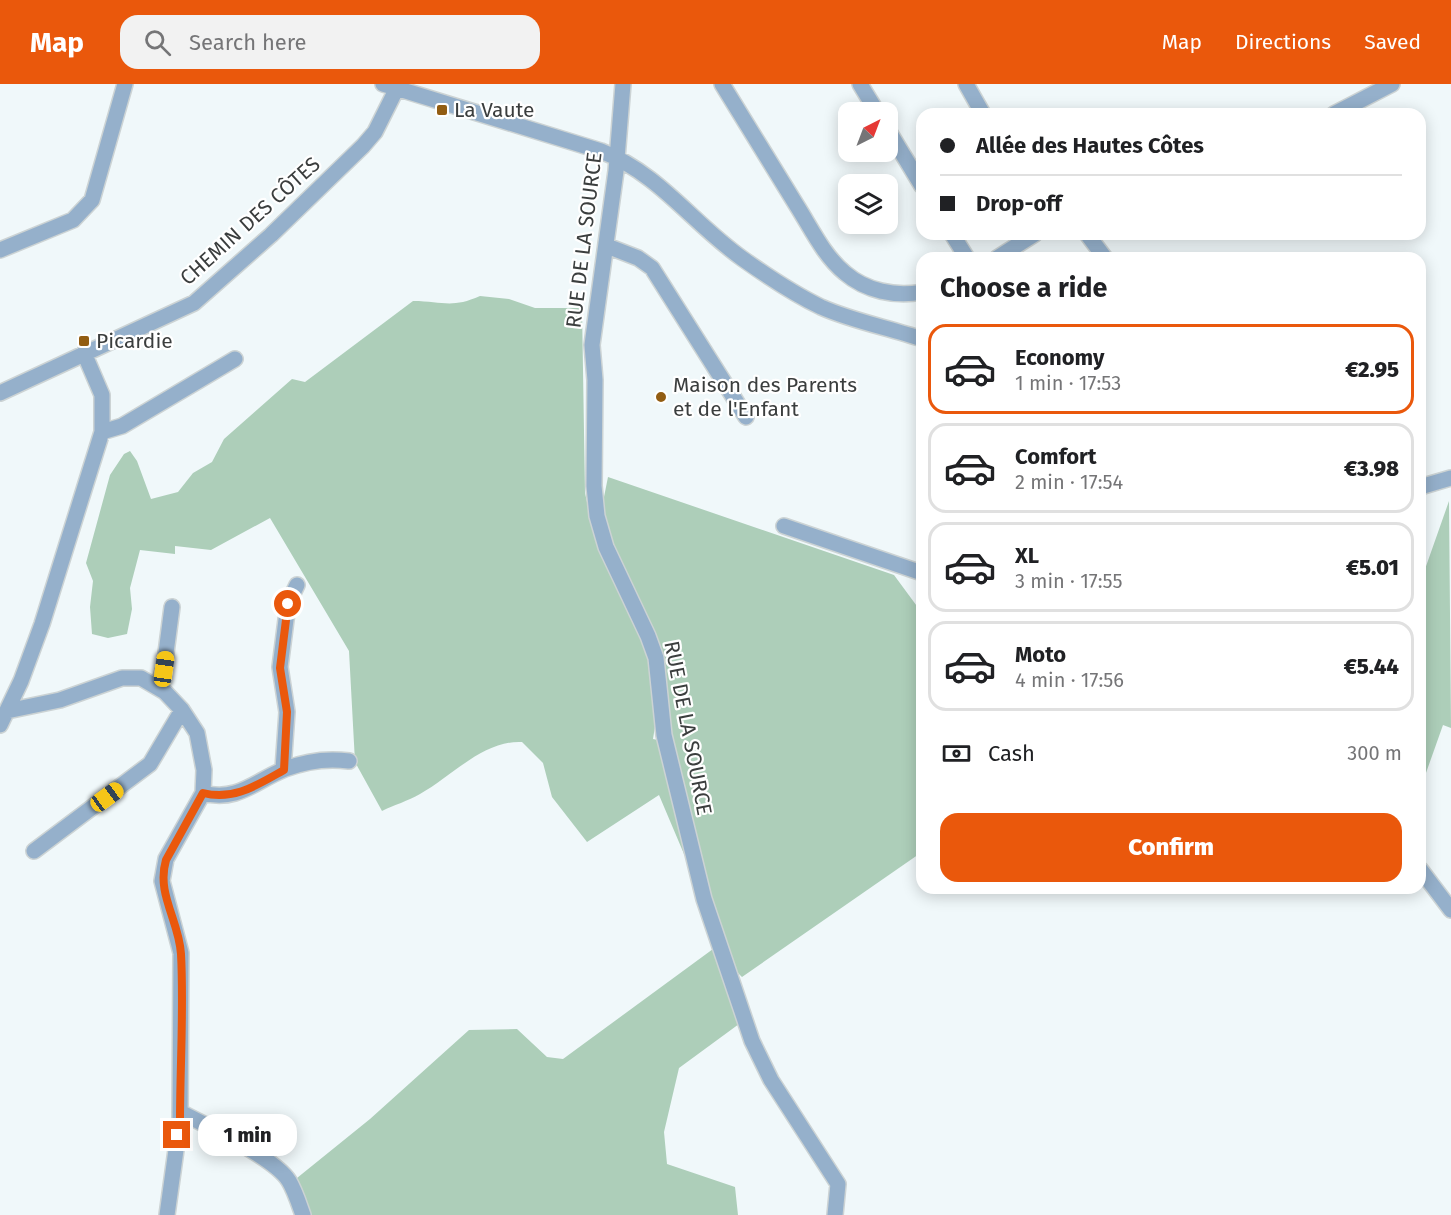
<!DOCTYPE html>
<html lang="en">
<head>
<meta charset="utf-8">
<style>
	:root { --surface:#fff; --page:#f2f2f2; --text:#202124; --muted:#757577; --line:#e0e0e0; --accent:#ea580c }
	body { margin:0; font-family:"Fira Sans",sans-serif; background:var(--page); color:var(--text); height:100vh; display:flex; flex-direction:column; font-size:22px; white-space:nowrap }
	* { box-sizing:border-box; margin:0 }
	p { font-size:20px; color:var(--muted) }
	.icon { flex:none; width:33px; height:33px; fill:none; stroke:currentColor; stroke-width:2; stroke-linecap:round; stroke-linejoin:round }
	.map { position:relative; flex:1; overflow:hidden }
	.details { position:absolute; left:916px; top:168px; width:510px; height:642px; display:flex; flex-direction:column; background:var(--surface); border-radius:18px; box-shadow:0 3px 15px #0003 }
	.details>* { flex:none }
	.hud { position:absolute; left:916px; top:24px; width:510px; height:132px; border-radius:18px; box-shadow:0 3px 15px #0003; display:grid; align-content:center; height:132px; padding:0 24px; background:var(--surface) }
	.needle { width:39px; rotate:42deg }
	.buttons { position:absolute; left:838px; top:18px; display:grid; gap:12px }
	.buttons a { display:grid; place-items:center; width:60px; height:60px; border-radius:12px; background:var(--surface); box-shadow:0 3px 15px #0003; font-size:30px }
	.end { position:absolute; width:27px; height:27px; margin:-14px; border:8px solid #ea580c; background:#fff; box-shadow:0 0 0 3px #fff }
	.from { border-radius:50% }
	.bubble { position:absolute; height:42px; border-radius:18px; background:var(--surface); box-shadow:0 3px 15px #0003; font-size:20px; font-weight:800; line-height:42px; text-align:center }
	.car { position:absolute; width:18px; height:36px; margin:-18px -9px; border-radius:8px; box-shadow:0 0 4px 2px #0007; background:linear-gradient(#f5c518 24%,#345 0 40%,#f5c518 0 76%,#345 0 86%,#f5c518 0) }
	.hud b { display:flex; align-items:center; gap:21px; height:57px; font-size:22px }
	.hud b+b { border-top:2px solid var(--line) }
	.hud i { width:15px; height:15px; background:var(--text) }
	ul { padding:0; list-style:none }
	li { display:flex; align-items:center; gap:18px; height:90px; margin:0 12px 9px; padding:0 12px; border:3px solid var(--line); border-radius:18px }
	li div { flex:1 }
	li b { display:block; font-size:22px }
	li em { font-style:normal; font-weight:800 }
	li.active { border-color:var(--accent) }
	li>.icon { width:54px; height:54px; stroke-width:1.5 }
	h2 { padding:0 24px; font-size:27px; line-height:72px }
	.pay { display:flex; align-items:center; gap:15px; height:66px; padding:0 24px; font-size:22px }
	.pay p { margin-inline-start:auto }
	.primary-button { display:flex; gap:12px; margin-top:auto; padding:12px 24px }
	.primary-button a { flex:1; height:69px; border-radius:18px; background:var(--accent); color:#fff; font-size:24px; font-weight:800; line-height:69px; text-align:center }
	header { display:flex; align-items:center; gap:36px; box-sizing:border-box; height:84px; padding:0 30px; background:var(--accent); color:#fff }
	header strong { font-size:28px }
	nav { display:flex; gap:33px; margin-inline-start:auto; font-size:21px }
	.search { width:420px; height:54px; background:var(--page); display:flex; align-items:center; gap:15px; box-sizing:border-box; padding:0 21px; border-radius:18px; color:var(--muted); font-size:22px }
	.map>svg:first-child { display:block }
	.green { fill:#adceb9 }
	.lines { fill:none; stroke-linecap:round; stroke-linejoin:round }
	.minor-casing { stroke:#ccd3d4; stroke-width:18 }
	.minor { stroke:#95b0cb; stroke-width:15 }
	.route { stroke:#ea580c; stroke-width:8 }
	.poi-dot { fill:#925d12; stroke:#fff; stroke-width:2 }
	.labels { text-anchor:middle; stroke-width:4.5; stroke-linejoin:round; paint-order:stroke }
	.poi-label { font-size:21px; fill:#3b3e3e; stroke:#fff; text-anchor:start }
	.street-label { font-size:21px; fill:#3b3e3e; stroke:#fff }
</style>
</head>
<body>
<header>
<strong>Map</strong>
<div class="search"><svg class="icon" aria-label="search" viewBox="0 0 24 24"><circle cx="10" cy="10" r="6"/><path d="M15 15l6 6"/></svg>Search here</div>
<nav><a>Map</a><a>Directions</a><a>Saved</a></nav>
</header>
<div class="map">
<svg width="1451" height="1131" viewBox="0 0 1451 1131">
	<rect width="100%" height="100%" fill="#f0f8fa"/>
	<path class="green" d="M480 212 509 215 535 224H582L585 409 593 445 650 574 656 636 653 655 658 656 685 761 684 770 659 711 587 758 552 713 543 679 522 658C484 656 452 692 420 710 408 717 394 721 382 727L355 678 349 567 270 434 211 466 175 462V470L140 466 130 504 132 525 127 550 108 554 92 550 90 523 93 497 86 479 110 391 124 370 130 367 137 377 151 415 178 408 193 389 212 378 224 355 292 295 305 298 413 217C442 217 451 225 480 212Z
		M608 393 894 491 922 529V768L742 893 737 888 707 813 667 633 623 484 601 428Z
		M1449 417 1451 644 1443 641 1421 703V487L1424 488Z
		M713 865 739 940 679 984 664 1048 667 1080 735 1103 738 1131H311L297 1094 370 1035 469 946 517 945 547 973 563 975Z"/>
	<g class="lines">
		<g class="minor-casing">
			<path id="minor" d="M383 0 601 67C660 90 692 139 743 175 767 192 794 210 821 223 852 237 890 244 922 255
				M623 0 616 87 592 261 595 296 594 402 597 432 606 463 648 552 656 574 664 651 704 815 752 957 771 996 838 1100 835 1131
				M722 0C747 41 772 81 797 122 811 144 824 172 845 189 866 207 895 213 922 208
				M860 0 877 28
				M966 0 983 30
				M1334 30 1392 0
				M888 46 922 102
				M952 150 967 174
				M1087 150 1105 174
				M607 162 638 174 652 184 746 333
				M0 166 73 136 92 116 125 0
				M997 174 1035 150
				M0 309 194 219 271 151 363 62 375 48 399 0
				M102 348 122 342 235 275
				M1420 403 1451 394
				M784 442 922 489
				M158 602 164 584 172 523
				M7 627 60 616 122 594H141L165 608 182 626 197 649 204 686 203 709 166 775 162 797 181 869 180 1037 167 1131
				M0 641 21 597 42 540 102 348V311L84 269
				M283 685 287 628 280 583 288 520 297 501
				M203 709C238 718 255 697 285 685 306 677 327 674 349 677
				M34 767 150 680 182 626
				M1420 785 1451 826
				M180 1028C205 1041 275 1074 289 1097 295 1107 299 1120 303 1131"/>
		</g>
		<use href="#minor" class="minor"/>
	</g>
	<g class="lines">
		<path class="route" d="M177 1051 180 1037C180 982 184 925 181 870 179 836 156 810 166 776L203 709C234 717 257 701 284 686L287 628 280 584 288 520"/>
	</g>
	<g class="poi-dot">
		<rect x="436" y="20" width="12" height="12" rx="3"/>
		<rect x="78" y="251" width="12" height="12" rx="3"/>
		<circle cx="661" cy="313" r="6"/>
	</g>
	<g class="labels">
		<g class="poi-label">
			<text x="454" y="33">La Vaute</text>
			<text x="96" y="264">Picardie</text>
			<text x="673" y="308">Maison des Parents<tspan x="673" dy="24">et de l'Enfant</tspan></text>
		</g>
		<g class="street-label">
			<text transform="translate(250 137) rotate(-42)" y="7">CHEMIN DES CÔTES</text>
			<text transform="translate(584 156) rotate(-83)" y="7">RUE DE LA SOURCE</text>
			<text transform="translate(688 644) rotate(79)" y="7">RUE DE LA SOURCE</text>
		</g>
	</g>
</svg>
<div class="buttons">
<a><svg class="needle" viewBox="-14 -14 28 28"><path d="M0-13l5 13h-10z" fill="#e53935"/><path d="M0 13l5-13h-10z" fill="#757577"/></svg></a>
<a><svg class="icon" aria-label="layers" viewBox="0 0 24 24"><path d="M12 4l9 5-9 5-9-5zM3 14l9 5 9-5"/></svg></a>
</div>
<i class="end from" style="left:288px;top:520px"></i>
<i class="end" style="left:177px;top:1051px"></i>
<div class="bubble" style="left:198px;top:1030px;width:99px">1 min</div>
<i class="car" style="left:164px;top:585px;rotate:8deg"></i>
<i class="car" style="left:107px;top:713px;rotate:54deg"></i>
<div class="hud">
<b><i class="from"></i>Allée des Hautes Côtes</b>
<b><i></i>Drop-off</b>
</div>
<section class="details">
<h2>Choose a ride</h2>
<ul>
<li class="active"><svg class="icon" aria-label="car" viewBox="0 0 24 24"><path d="M5 17H2v-5l4-1 3-4h7l3 4 3 1v5h-3M9 17h6M6 11h13"/><circle cx="7" cy="17" r="2"/><circle cx="17" cy="17" r="2"/></svg><div><b>Economy</b><p>1 min · 17:53</p></div><em>€2.95</em></li>
<li><svg class="icon" aria-label="car" viewBox="0 0 24 24"><path d="M5 17H2v-5l4-1 3-4h7l3 4 3 1v5h-3M9 17h6M6 11h13"/><circle cx="7" cy="17" r="2"/><circle cx="17" cy="17" r="2"/></svg><div><b>Comfort</b><p>2 min · 17:54</p></div><em>€3.98</em></li>
<li><svg class="icon" aria-label="car" viewBox="0 0 24 24"><path d="M5 17H2v-5l4-1 3-4h7l3 4 3 1v5h-3M9 17h6M6 11h13"/><circle cx="7" cy="17" r="2"/><circle cx="17" cy="17" r="2"/></svg><div><b>XL</b><p>3 min · 17:55</p></div><em>€5.01</em></li>
<li><svg class="icon" aria-label="car" viewBox="0 0 24 24"><path d="M5 17H2v-5l4-1 3-4h7l3 4 3 1v5h-3M9 17h6M6 11h13"/><circle cx="7" cy="17" r="2"/><circle cx="17" cy="17" r="2"/></svg><div><b>Moto</b><p>4 min · 17:56</p></div><em>€5.44</em></li>
</ul>
<div class="pay"><svg class="icon" aria-label="cash" viewBox="0 0 24 24"><path d="M3 7h18v10H3z"/><circle cx="12" cy="12" r="2"/></svg>Cash<p>300 m</p></div>
<div class="primary-button"><a>Confirm</a></div>
</section>
</div>
</body>
</html>
